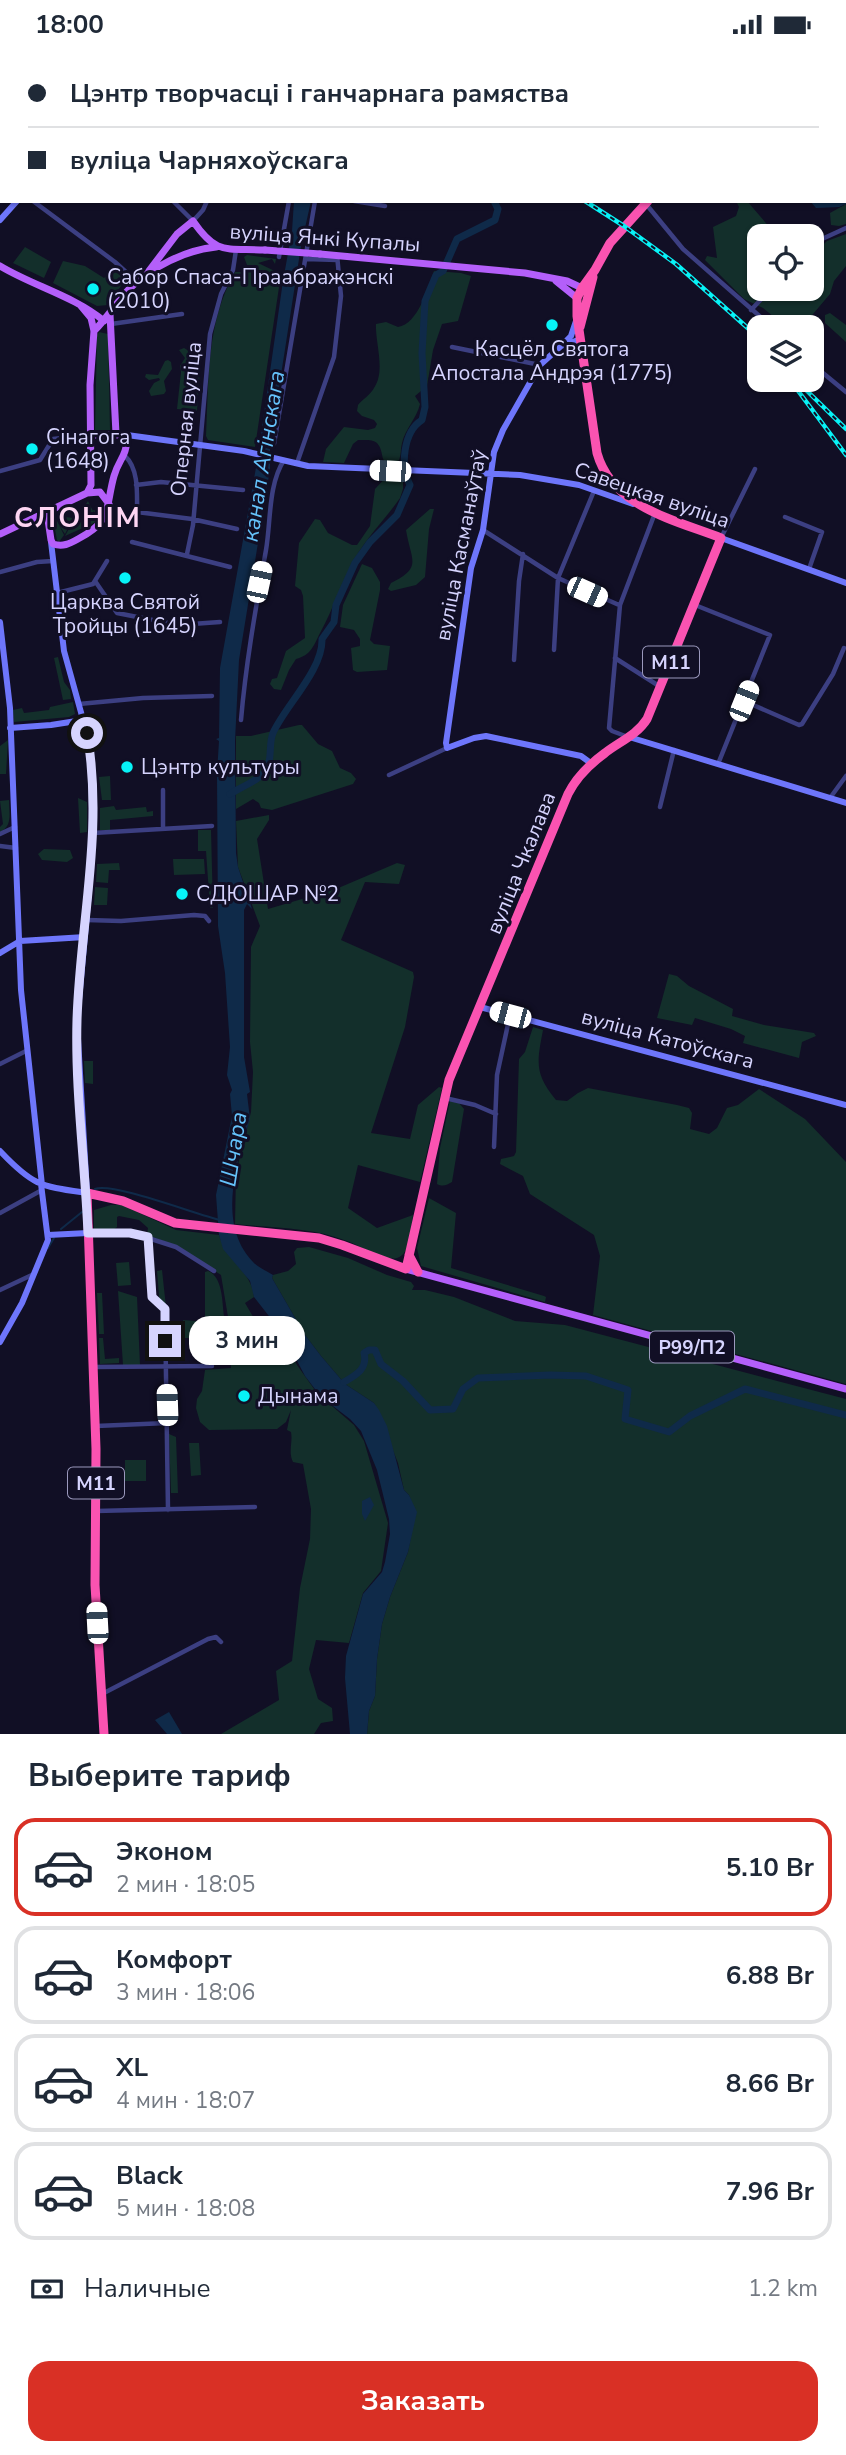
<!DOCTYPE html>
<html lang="ru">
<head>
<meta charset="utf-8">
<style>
	:root { --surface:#fff; --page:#f6f6f7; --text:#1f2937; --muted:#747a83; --line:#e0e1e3; --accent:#d93025 }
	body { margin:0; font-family:"Nunito Sans",sans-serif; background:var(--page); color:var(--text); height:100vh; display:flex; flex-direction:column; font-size:26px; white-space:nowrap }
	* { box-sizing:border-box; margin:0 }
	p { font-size:23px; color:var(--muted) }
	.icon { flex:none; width:38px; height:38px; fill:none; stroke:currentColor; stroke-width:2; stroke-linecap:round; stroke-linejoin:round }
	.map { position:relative; height:1685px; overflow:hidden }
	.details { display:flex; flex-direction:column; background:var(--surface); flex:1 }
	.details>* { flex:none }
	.hud { position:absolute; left:0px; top:0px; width:847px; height:154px; box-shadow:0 2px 5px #0004; display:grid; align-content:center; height:154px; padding:0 28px; background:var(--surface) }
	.fabs { position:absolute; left:747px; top:175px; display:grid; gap:14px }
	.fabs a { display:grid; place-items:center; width:77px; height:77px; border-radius:14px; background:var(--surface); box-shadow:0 2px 5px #0004; font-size:35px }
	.end { position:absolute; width:32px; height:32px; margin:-16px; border:9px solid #d6d4fe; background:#111; box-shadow:0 0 0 4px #111 }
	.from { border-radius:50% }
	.bubble { position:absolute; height:49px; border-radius:21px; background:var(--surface); box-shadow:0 2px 5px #0004; font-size:23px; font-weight:700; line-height:49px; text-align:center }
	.car { position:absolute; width:21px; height:42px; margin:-21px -10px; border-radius:9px; box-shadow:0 0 5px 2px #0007; background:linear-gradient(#fff 24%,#345 0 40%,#fff 0 76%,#345 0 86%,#fff 0) }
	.hud b { display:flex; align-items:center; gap:24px; height:66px; font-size:26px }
	.hud b+b { border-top:2px solid var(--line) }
	.hud i { width:18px; height:18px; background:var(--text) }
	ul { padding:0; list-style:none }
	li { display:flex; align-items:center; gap:21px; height:98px; margin:0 14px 10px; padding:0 14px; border:4px solid var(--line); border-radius:21px }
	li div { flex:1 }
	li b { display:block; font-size:26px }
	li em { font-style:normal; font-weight:700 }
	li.on { border-color:var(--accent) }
	li>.icon { width:63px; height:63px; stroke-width:1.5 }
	h2 { padding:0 28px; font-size:32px; line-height:84px }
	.pay { display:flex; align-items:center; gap:18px; height:77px; padding:0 28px; font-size:26px }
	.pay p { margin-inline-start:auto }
	.action { display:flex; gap:14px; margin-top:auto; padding:14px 28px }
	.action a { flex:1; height:80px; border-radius:21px; background:var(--accent); color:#fff; font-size:28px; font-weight:700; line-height:80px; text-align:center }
	.status { display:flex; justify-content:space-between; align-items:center; height:49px; padding:0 35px; background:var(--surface); direction:ltr }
	.status svg { height:19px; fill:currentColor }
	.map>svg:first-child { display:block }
	.green { fill:#132f2b }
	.water { fill:#0f2a49 }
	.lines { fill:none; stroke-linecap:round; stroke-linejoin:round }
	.stream { stroke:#0f2a49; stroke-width:2 }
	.river { stroke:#0f2a49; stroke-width:7 }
	.street { stroke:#3c3f82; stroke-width:4.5 }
	.secondary { stroke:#6e76fb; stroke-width:6 }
	.primary { stroke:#b45ffa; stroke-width:7 }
	.highway { stroke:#fa53b1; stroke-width:9 }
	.rail-casing { stroke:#07f3f7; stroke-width:4.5 }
	.rail { stroke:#110f25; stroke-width:2; stroke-dasharray:5; stroke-linecap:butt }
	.primary-bridge { stroke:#b45ffa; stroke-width:7 }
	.route { stroke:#d6d4fe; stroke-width:9 }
	.poi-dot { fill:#07f3f7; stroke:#110f25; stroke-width:2.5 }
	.labels { text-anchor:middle; stroke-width:6; stroke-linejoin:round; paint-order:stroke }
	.shield { fill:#110f25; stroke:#9b99bd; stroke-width:2 }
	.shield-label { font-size:19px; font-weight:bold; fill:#d6d4fe }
	.street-label { font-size:21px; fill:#d6d4fe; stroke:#110f25 }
	.poi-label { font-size:21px; fill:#d6d4fe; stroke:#110f25; text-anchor:start }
	.water-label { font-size:23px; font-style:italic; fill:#65c2fb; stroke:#110f25 }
	.district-label { font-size:28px; font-weight:bold; letter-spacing:2px; fill:#fed6f3; stroke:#110f25 }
</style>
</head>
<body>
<div class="status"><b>18:00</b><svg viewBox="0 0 49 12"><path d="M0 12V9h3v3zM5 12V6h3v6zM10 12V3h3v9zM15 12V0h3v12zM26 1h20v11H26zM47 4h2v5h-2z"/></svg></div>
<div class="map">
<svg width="846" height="1685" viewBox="0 0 846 1685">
	<rect width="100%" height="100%" fill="#110f25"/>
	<path class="green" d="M380 0H641L382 2Z
		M736 152H747L777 187H760V240H812V206L827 192 846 185V217L834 232 830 245 802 278H786L763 259 744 250 705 211 707 207 717 209 713 178 736 167 739 158Z
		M846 155V175L839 177 831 176 830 164Z
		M25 198 51 213 44 229 13 214Z
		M247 206 276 210 275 215 272 210 258 214 281 225 255 398 208 391 206 387C209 331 206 274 235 223H244L242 220 247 216 244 208Z
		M63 212 85 217 104 229 114 220 125 231 108 256 97 257 53 234Z
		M434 222 461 224 471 227 458 272 442 275 433 301 427 337 415 347 420 355C417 369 405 380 402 394 400 402 402 409 396 416 377 416 386 404 377 394 373 390 364 391 358 391L353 395 344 414 323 413 326 400 344 378 368 381 375 379 377 375 374 371 362 367 357 362 358 356C362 351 371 345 374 339 386 322 375 294 376 275L386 273 398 278C418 275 428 239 434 222Z
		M830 264 846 276V293L825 274V266Z
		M99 283 108 285 110 381H95L97 286Z
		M184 299 194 305 201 306 197 362 177 360 181 323 180 317 185 309 179 301Z
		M168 311 171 313 172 320 164 332 166 342 164 345 151 347 149 342 154 334 160 331 159 329 149 331 145 328 146 325 158 326 165 312Z
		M387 427 403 429V440L400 449C387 468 369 486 357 506 342 531 334 559 320 584 313 598 311 606 296 610L289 621 281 641 274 640 270 635 272 630 277 629 286 602 305 589 303 547 301 541 295 537 299 494 315 470 320 471 328 484 352 496H357L370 477 375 440Z
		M88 452 96 468 93 461 103 462 96 473 65 487 72 474 76 476 78 474H75L80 469 84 459 88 460 84 458Z
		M430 460H434L429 480 425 528 416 536 391 542 388 540 391 534C423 518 411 512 406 481Z
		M55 466 59 475 58 467 73 469 65 485 59 476 64 486 59 493 57 491 53 470Z
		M362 515 372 519 380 533V541L370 591 374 595 390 597 387 621 357 623 353 621 351 599 360 597V590L354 581 340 578 343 556Z
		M58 608 64 633 70 641 71 650 63 651 54 609Z
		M73 653 75 665 69 668 14 673 13 661 22 659 24 664 49 661 50 658Z
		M299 676H302L318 695 332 702 340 719 351 724 356 730 353 735 272 761 261 759 259 754 253 750 236 760V687H251Z
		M8 691 6 725H0V697Z
		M110 727 111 751H102L99 728Z
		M78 749 87 753V783L80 784Z
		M9 751C9 764 13 777 0 783V778L3 775 0 752Z
		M114 757 116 761 146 758 147 763 153 762V767L110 771V781H100V759Z
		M269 766V771L257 790 268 860 336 840 397 814 405 816 399 835 365 833 341 891 413 923 414 928 405 978 371 1084 410 1090 418 1056 439 1038 442 1039 420 1133 358 1116 348 1159 377 1179 413 1166C411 1179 411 1205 397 1209 386 1213 359 1196 347 1192 313 1178 271 1179 235 1175L236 1124 251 1063 253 1023 250 993 251 898 260 877 238 818 236 772Z
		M198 781H211L213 859H210L206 802H198Z
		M44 800 70 801 73 809 67 813 42 811 38 805Z
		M173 810H204L205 825 174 826Z
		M119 814 120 821H109L108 834 96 833 97 815Z
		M95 838 108 839 107 856H94Z
		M669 925 677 927 689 937 733 960 732 967 764 976 814 984 816 987 802 993 799 1009 743 994 745 987 731 980 695 969 692 976 657 969Z
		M533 978 543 981C537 1013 534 1024 556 1051L567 1052 578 1044 588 1039 677 1056 689 1059 692 1064 690 1080 709 1085 717 1079 727 1059 738 1056 759 1040 805 1070 846 1113V1335L593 1266 600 1207 594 1186 530 1145 523 1127 500 1115 501 1110 514 1107 516 1103 519 1010 525 1003Z
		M84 1012H93V1035L85 1034Z
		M450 1052 459 1054 464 1060 452 1133C447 1136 443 1138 437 1135L440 1099Z
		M429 1149 456 1164 451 1219 544 1247 546 1248 545 1253 421 1217 417 1199Z
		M111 1156H122L176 1181 219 1186C226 1210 253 1225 254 1248L245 1254 259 1278 273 1274 283 1285 284 1292 297 1316 317 1344 354 1376 364 1392 388 1474 381 1522 363 1544 349 1594 316 1591 309 1620 318 1650 332 1659 333 1672 321 1674 314 1685H221L279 1651 276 1622 292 1612 300 1539 310 1490 311 1460 303 1415 293 1413C288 1403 293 1393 291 1383L287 1381 291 1361 286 1373 277 1380 209 1381 200 1373 196 1359 197 1350 202 1342 205 1321 231 1319 228 1268 221 1226 177 1197 147 1186 148 1179 139 1171 119 1167 117 1168V1178L113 1181 94 1182V1161Z
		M309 1198 348 1209 387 1226 411 1233 414 1237 412 1241H425L454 1248 515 1272 565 1276 846 1350V1685H367L369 1662 375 1647 377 1610 382 1575 390 1548 408 1503 415 1466 409 1446 404 1441 398 1414 374 1354 345 1335 321 1307 305 1286 272 1229 273 1226 288 1222 296 1215 294 1203 297 1199Z
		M129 1213 131 1236 118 1237 116 1214Z
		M162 1221 166 1258 160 1259 157 1222Z
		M208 1222C223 1228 222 1253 224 1267L205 1268V1223Z
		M118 1242 137 1248 140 1316H123Z
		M97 1244H102L104 1285H99Z
		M183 1271 209 1273 210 1314H205L203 1301 195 1289H185Z
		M99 1289H103L105 1310 119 1309V1314L100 1315Z
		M169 1385 176 1388 178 1444H171Z
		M189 1394H199L201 1426 191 1427Z
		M125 1411H146V1432H125Z"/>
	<path class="water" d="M829 0H846V155L839 158 816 159 810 152H845V2H828Z
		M294 152H311L301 197 270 397V420L239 611 235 692 236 804 238 818 252 860 247 855 244 861V1008L250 1043 247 1045 250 1070 244 1089 247 1092 242 1095C232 1134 222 1182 254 1214 259 1219 267 1222 273 1226L272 1229 305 1286 321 1307 345 1335 374 1354 379 1361 387 1377 404 1441 409 1446 417 1463 408 1503 390 1548 382 1575 377 1610 375 1647 369 1662 367 1685H350L345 1629 346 1607 363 1545 382 1523 385 1513 390 1485 389 1470 377 1421 361 1382 350 1370 321 1348 305 1327 283 1285 254 1248 250 1232 223 1200 219 1186 216 1146 232 1067 230 1045 232 1041 227 1026 230 998 225 924 218 877 217 724 219 692 216 690 219 689 220 619 257 413 283 232 292 182Z
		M370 1448 374 1456 365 1472 362 1465V1452Z
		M169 1663 182 1685H167L155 1671Z"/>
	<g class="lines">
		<path class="stream" d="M668 0 671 2
			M95 1140C113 1133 197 1166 220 1171
			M61 1180 82 1163
			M48 1199 54 1189"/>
		<path class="river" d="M649 2 650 0
			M230 745C241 738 260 731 266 721 273 710 268 696 273 684 285 657 323 621 322 590L334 573 336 556 355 514 370 493 397 466 410 436C400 418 403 383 422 371L425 358 422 304 425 252 436 226 443 222 457 190 495 171 498 160 494 152
			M344 1333C356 1326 368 1320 364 1304L369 1301H375L381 1315 403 1332 430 1361 453 1360 463 1340 478 1329 550 1326 586 1327 628 1341 625 1370 669 1383 690 1367 745 1340 846 1366"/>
		<path class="street" d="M188 0 190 2
			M110 2 111 0
			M243 2 244 0
			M342 2 344 0
			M713 2 715 0
			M0 26 2 27
			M0 127 2 129
			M33 152 115 213 137 233
			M173 152 193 172 203 161 207 152
			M354 152 385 157
			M646 155 683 200 772 278
			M812 197 822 190 846 179
			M279 208 289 152
			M306 210 337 211
			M751 261 771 240
			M111 275 182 265
			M452 298 540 316
			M812 315 846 343
			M274 395 315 152
			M125 407C139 420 137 445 137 463L192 470 237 480
			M297 414 334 308 341 247 337 206
			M0 422 40 411 53 390 89 386
			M136 436 161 433 243 441
			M785 468 822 483 809 520
			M483 481 558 529 619 556
			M721 489 755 420
			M132 493 230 518
			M187 505 193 476 210 285 221 245 233 221 236 201
			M0 523 37 513 53 512
			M95 532 117 564 178 576 220 573
			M57 544 93 535 107 512
			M695 556 770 586 718 715
			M554 601 558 529 594 442
			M615 609 659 637
			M514 611 519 532 523 505
			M744 652 799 676 802 675 833 625 844 599
			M79 655 143 649 212 647
			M241 671C246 613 256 558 266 501 271 472 268 436 284 411
			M628 688 612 682 609 679 620 556 655 464
			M389 726 447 699
			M830 749 846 727
			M660 758 674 701
			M163 780V741
			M93 784 212 777
			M0 785 15 778
			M0 797 16 799
			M87 871 121 872 194 866 205 867 209 872
			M0 1015 26 1002
			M445 1049 475 1056 496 1065
			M494 1098 497 1026 510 966
			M0 1164 42 1141
			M89 1184H130L148 1189
			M0 1241 34 1225
			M94 1318 212 1317
			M96 1377 167 1374
			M168 1461 165 1260 152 1248 148 1189 176 1198 214 1222
			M96 1462 255 1458
			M102 1645 208 1590 216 1588 221 1593"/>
		<path class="secondary" d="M0 171 17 152
			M581 290 561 297 540 316 503 381 494 403 483 481 471 519 446 694 447 699 474 689 486 687 581 707 592 715
			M565 293 571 287 576 272
			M127 386 244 402 308 417 520 426 579 436 633 455
			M721 489 846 534
			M0 573 10 659 21 941 42 1136
			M10 679 51 676 83 671
			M629 688 846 754
			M0 904 20 892 85 888
			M480 958 846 1056
			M0 1102C33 1137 40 1137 87 1144L77 973 89 843 94 744 87 685 64 602 51 493
			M48 1186 88 1184
			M0 1293 22 1254 48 1191 41 1135"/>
		<path class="primary" d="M320 205 525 224 567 232 582 239
			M0 217C33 237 74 247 104 272
			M145 227 177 185 193 172C217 207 226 199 265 201
			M556 232 577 249
			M81 257 91 269 94 282 90 336 91 436 87 444
			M110 265 116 385
			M94 282C107 269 117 253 129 240 152 218 185 201 216 198
			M47 464 51 491 53 495C63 498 69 495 78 490 113 472 105 459 114 427 119 409 127 409 127 386H89
			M0 485 87 444 100 443 109 455
			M406 1220 846 1340"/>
		<path class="highway" d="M769 2 770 0
			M580 278 593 228
			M409 1206 418 1223
			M104 1685 95 1536 96 1400 87 1144 123 1152 175 1174 319 1189 342 1196 406 1220 449 1031 568 745C576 729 590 715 605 704 619 693 637 686 647 670L721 489C675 471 612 458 597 404L577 267V249L582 239 595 221 610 194 648 152"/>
		<g class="rail-casing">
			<path id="rail" d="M354 0 356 2
				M585 152 624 177 676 215 760 290
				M790 331 846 406
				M804 339 846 380"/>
		</g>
		<use href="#rail" class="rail"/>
		<path class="primary-bridge" d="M265 201 320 205"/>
	</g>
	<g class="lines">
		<path class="route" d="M87 684C104 781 80 875 77 971 75 1042 85 1113 88 1184H130L148 1188 152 1248 165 1260V1292"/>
	</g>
	<g class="poi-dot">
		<circle cx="93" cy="240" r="7"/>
		<circle cx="552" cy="276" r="7"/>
		<circle cx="32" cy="400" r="7"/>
		<circle cx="125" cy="529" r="7"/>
		<circle cx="127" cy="718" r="7"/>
		<circle cx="182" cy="845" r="7"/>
		<circle cx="244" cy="1347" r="7"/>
	</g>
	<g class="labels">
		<g class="shield">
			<rect x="643" y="597.5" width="56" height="31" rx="5"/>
			<rect x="650" y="1282.5" width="84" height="31" rx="5"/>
			<rect x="68" y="1418.5" width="56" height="31" rx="5"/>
		</g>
		<g class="shield-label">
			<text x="671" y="620">М11</text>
			<text x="692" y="1305">Р99/П2</text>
			<text x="96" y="1441">М11</text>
		</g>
		<g class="street-label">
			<text transform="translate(325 189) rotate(4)" y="7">вуліца Янкі Купалы</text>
			<text transform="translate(186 370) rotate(-84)" y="7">Оперная вуліца</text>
			<text transform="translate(652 446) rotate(19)" y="7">Савецкая вуліца</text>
			<text transform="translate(461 496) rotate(-79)" y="7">вуліца Касманаўтаў</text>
			<text transform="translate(521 814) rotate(-68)" y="7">вуліца Чкалава</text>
			<text transform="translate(668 990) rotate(15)" y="7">вуліца Катоўскага</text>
		</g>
		<g class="poi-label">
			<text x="107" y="235">Сабор Спаса-Праабражэнскі<tspan x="107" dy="24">(2010)</tspan></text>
			<text x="552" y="307" text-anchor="middle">Касцёл Святога<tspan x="552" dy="24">Апостала Андрэя (1775)</tspan></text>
			<text x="46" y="395">Сінагога<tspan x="46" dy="24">(1648)</tspan></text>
			<text x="125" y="560" text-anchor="middle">Царква Святой<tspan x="125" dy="24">Тройцы (1645)</tspan></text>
			<text x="141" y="725">Цэнтр культуры</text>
			<text x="196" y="852">СДЮШАР №2</text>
			<text x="258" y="1354">Дынама</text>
		</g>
		<g class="water-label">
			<text transform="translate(263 407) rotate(-81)" y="8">канал Агінскага</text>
			<text transform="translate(233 1100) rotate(-81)" y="8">Шчара</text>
		</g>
		<g class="district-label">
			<text x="78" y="478">СЛОНІМ</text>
		</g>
	</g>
</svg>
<div class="fabs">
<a><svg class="icon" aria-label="locate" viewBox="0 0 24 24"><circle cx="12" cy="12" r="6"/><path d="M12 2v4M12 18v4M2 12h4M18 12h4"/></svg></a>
<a><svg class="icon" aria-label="layers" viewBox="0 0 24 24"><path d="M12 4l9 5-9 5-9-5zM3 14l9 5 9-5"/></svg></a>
</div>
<i class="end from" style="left:87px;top:684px"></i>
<i class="end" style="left:165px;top:1292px"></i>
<div class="bubble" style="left:189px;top:1267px;width:116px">3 мин</div>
<i class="car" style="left:390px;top:422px;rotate:273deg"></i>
<i class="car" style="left:259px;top:533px;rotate:12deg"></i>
<i class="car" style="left:587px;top:543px;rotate:114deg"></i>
<i class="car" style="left:744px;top:652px;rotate:22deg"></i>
<i class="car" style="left:510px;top:966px;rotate:285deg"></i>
<i class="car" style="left:167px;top:1356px;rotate:358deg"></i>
<i class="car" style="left:97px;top:1574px;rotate:357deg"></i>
<div class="hud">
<b><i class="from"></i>Цэнтр творчасці і ганчарнага рамяства</b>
<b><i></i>вуліца Чарняхоўскага</b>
</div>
</div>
<section class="details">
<h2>Выберите тариф</h2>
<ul>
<li class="on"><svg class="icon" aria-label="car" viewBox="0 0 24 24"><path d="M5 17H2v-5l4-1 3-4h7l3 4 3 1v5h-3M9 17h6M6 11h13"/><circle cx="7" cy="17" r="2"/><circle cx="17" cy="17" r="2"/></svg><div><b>Эконом</b><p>2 мин · 18:05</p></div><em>5.10 Br</em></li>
<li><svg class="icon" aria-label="car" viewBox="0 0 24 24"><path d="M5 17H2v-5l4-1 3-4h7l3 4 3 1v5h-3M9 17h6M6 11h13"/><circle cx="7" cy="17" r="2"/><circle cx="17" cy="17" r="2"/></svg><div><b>Комфорт</b><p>3 мин · 18:06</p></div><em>6.88 Br</em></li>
<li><svg class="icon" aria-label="car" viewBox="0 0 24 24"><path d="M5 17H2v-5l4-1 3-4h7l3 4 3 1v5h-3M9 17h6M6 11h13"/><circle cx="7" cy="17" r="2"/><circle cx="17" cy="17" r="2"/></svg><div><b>XL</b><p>4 мин · 18:07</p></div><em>8.66 Br</em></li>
<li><svg class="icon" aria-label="car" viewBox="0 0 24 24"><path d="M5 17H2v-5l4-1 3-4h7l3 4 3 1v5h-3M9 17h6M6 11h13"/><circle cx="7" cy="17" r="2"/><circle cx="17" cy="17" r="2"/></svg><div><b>Black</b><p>5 мин · 18:08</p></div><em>7.96 Br</em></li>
</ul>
<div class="pay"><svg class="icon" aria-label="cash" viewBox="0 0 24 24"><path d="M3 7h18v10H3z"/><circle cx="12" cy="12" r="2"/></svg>Наличные<p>1.2 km</p></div>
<div class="action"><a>Заказать</a></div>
</section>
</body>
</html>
